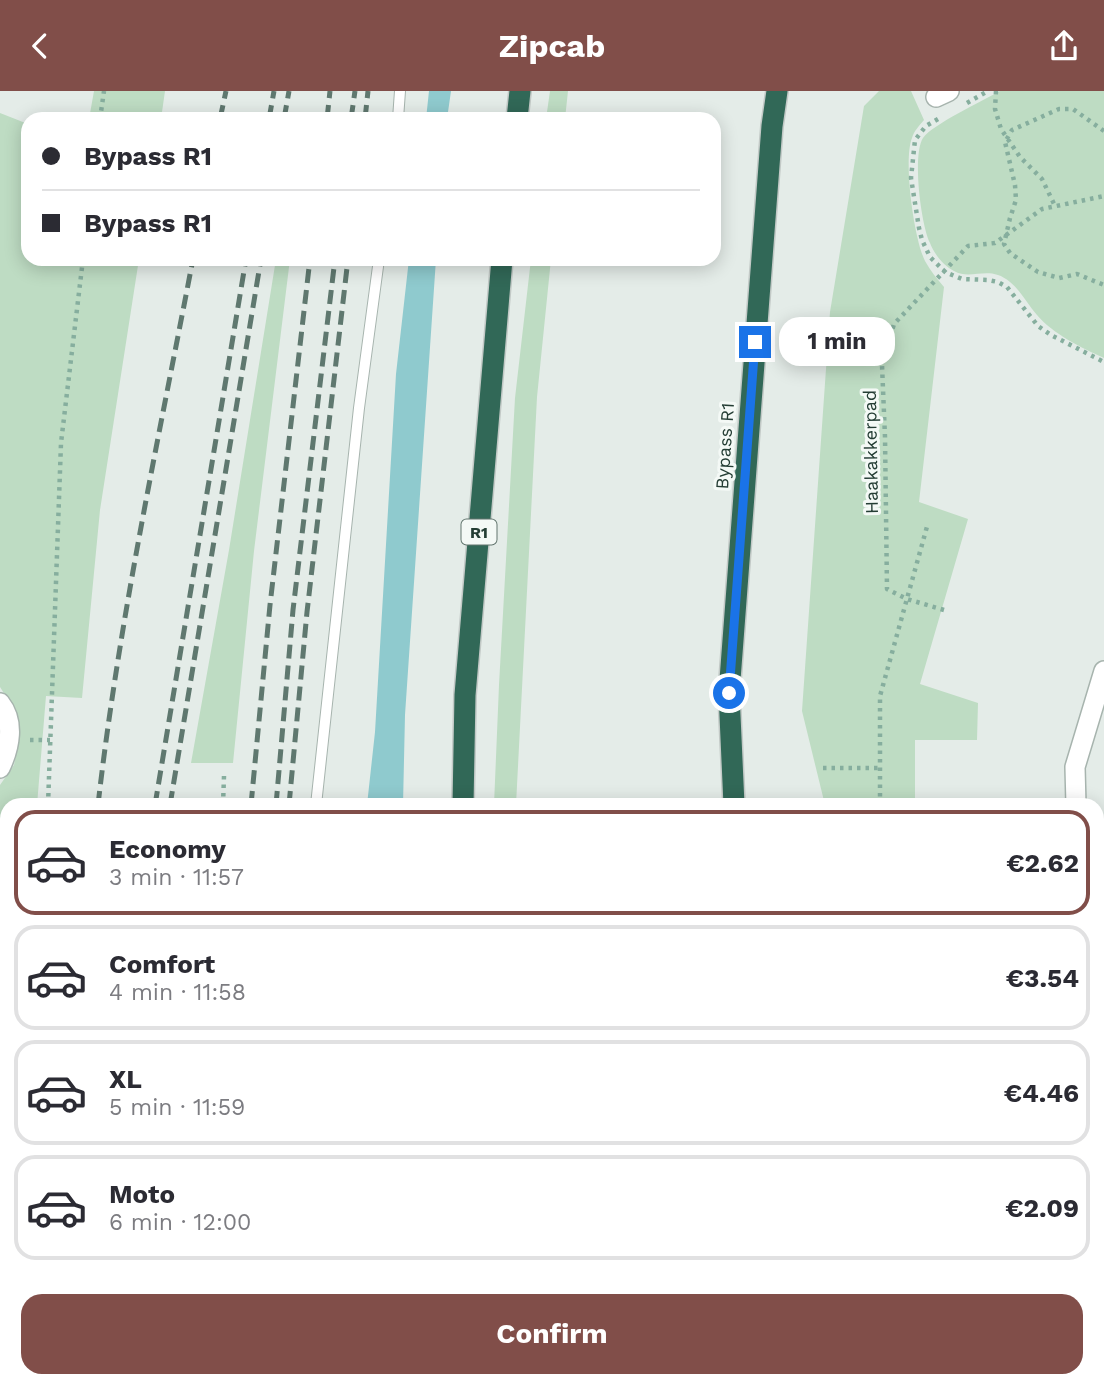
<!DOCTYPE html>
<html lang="en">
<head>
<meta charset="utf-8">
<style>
	:root { --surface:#fff; --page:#f2f2f3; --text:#2b2b33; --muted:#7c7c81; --line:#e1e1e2; --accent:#814e49 }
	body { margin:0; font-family:"Work Sans",sans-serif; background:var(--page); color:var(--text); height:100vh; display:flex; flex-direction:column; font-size:26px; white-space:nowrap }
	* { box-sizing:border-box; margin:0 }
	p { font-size:23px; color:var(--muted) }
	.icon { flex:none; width:38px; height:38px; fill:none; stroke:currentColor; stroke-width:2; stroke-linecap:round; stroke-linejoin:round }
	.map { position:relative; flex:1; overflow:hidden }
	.side { position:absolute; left:0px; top:707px; width:1104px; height:590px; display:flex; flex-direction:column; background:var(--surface); border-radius:21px 21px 0 0; box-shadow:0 4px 18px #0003 }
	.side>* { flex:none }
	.hud { position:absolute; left:21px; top:21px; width:700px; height:154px; border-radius:21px; box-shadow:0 4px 18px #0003; display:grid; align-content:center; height:154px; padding:0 21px; background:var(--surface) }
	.end { position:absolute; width:32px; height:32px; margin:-16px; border:9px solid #1a73e8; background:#fff; box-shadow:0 0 0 4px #fff }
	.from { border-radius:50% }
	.bubble { position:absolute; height:49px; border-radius:21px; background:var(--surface); box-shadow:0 4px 18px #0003; font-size:23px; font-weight:700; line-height:49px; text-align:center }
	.hud b { display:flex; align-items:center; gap:24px; height:66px; font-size:26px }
	.hud b+b { border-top:2px solid var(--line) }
	.hud i { width:18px; height:18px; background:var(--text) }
	ul { padding:12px 0 0; list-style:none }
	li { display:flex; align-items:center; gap:21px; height:105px; margin:0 14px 10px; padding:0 7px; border:4px solid var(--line); border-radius:21px }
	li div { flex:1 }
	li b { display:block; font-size:26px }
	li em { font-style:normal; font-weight:700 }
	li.selected { border-color:var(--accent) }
	li>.icon { width:63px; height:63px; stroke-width:1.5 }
	.cta { display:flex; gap:14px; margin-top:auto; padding:14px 21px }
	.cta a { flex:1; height:80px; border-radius:21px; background:var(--accent); color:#fff; font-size:28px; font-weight:700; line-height:80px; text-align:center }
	header { display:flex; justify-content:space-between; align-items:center; height:91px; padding:0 21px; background:var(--accent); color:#fff; font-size:32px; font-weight:700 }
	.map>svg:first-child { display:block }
	.green { fill:#bedcc3 }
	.water { fill:#8fcace }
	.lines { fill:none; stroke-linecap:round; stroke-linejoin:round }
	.service-casing { stroke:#a7b4ae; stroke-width:12 }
	.minor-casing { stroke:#a7b4ae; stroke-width:22 }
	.motorway-casing { stroke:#c2c9c6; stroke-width:24 }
	.path { stroke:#86ae9e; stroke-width:4.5; stroke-dasharray:3.5 5; stroke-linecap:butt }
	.service { stroke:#fff; stroke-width:10 }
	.minor { stroke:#fff; stroke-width:19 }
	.motorway { stroke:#316857; stroke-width:21 }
	.rail { stroke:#5f786f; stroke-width:5; stroke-dasharray:14 7; stroke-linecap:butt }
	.route { stroke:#1a73e8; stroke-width:9 }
	.labels { text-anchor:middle; stroke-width:6; stroke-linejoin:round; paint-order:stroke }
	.shield { fill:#f4f9f6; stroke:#62756e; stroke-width:2 }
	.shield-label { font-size:16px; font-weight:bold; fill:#243d34 }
	.street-label { font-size:18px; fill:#243d34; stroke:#f4f9f6 }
</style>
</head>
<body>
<header><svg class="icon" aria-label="back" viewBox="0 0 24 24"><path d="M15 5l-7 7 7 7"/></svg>Zipcab<svg class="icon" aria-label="share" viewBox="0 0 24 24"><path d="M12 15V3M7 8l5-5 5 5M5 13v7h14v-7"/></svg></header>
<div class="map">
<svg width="1104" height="1296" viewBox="0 0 1104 1296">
	<rect width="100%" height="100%" fill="#e4ece8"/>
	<path class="green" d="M94 0H165L161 28H89Z
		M550 0H568L565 28H546Z
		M879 0H911L924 29C919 35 914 40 912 47 903 69 914 148 925 170 930 179 937 188 944 196L919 411 968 428 920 593 978 612 977 649H915V714H825L802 620 830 221 864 15Z
		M1000 0H1104V267C1082 257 1053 243 1037 224 1028 214 1021 200 1010 191 989 173 972 190 954 180 944 175 934 163 930 152 921 134 912 64 923 47 933 33 983 10 1000 0Z
		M0 22 28 33V168H139L100 419 82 607 46 605 37 714H7V847L0 838V694L14 674 19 648 18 631 14 618 0 596Z
		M276 168H290L254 460 233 672H191L229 459Z
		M531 168H551L537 306 516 714H494L499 594 515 307Z
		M7 932V1107L0 1096V941Z
		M7 1162V1290H52L51 1296H0L2 1283 0 1272V1174Z
		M103 1290H175V1296H103Z"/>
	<path class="water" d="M429 0H451L447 28H426Z
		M409 168H436L405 624 403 714H367L375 641 396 283Z"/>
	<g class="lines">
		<g class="service-casing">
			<path id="service" d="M398 28 400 0
				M316 714 359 317 379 168
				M297 1296V1290"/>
		</g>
		<g class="minor-casing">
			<path id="minor" d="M936 6 949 0
				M0 612C15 631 10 656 0 677
				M1076 714 1075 676 1104 580
				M1097 849 1104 848
				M0 859 7 868
				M0 920 7 906
				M0 1104 7 1116
				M0 1164 5 1155 7 1147
				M877 1296V1290"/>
		</g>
		<g class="motorway-casing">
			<path id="motorway" d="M517 28 520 0
				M463 714 465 604 502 168
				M734 714 729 602 772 35 777 0
				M784 1290 785 1296
				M454 1296V1290"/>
		</g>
		<path class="path" d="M996 0 995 18 1001 38 1020 66 1042 88 1055 115
			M967 12 988 0
			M100 28 104 0
			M938 28 926 35 915 49 911 87 919 137 922 149 930 166 945 181 962 188 988 189 998 191 1007 196 1038 235 1051 244 1104 271
			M1104 40 1073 18H1059L1012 39 1005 51 1015 94 1016 109 1010 127 1004 153 1010 162 1038 181 1059 187 1077 183 1104 194
			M944 519 907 508 887 498 885 346 882 274 894 233 968 155 995 152 1042 118 1104 105
			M30 649H50
			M823 677H880
			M48 714 61 352 83 168
			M223 714 224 685
			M880 714V605L928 432
			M27 1296 28 1290
			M186 1296 187 1290"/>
		<use href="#service" class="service"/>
		<use href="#minor" class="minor"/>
		<use href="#motorway" class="motorway"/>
		<path class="rail" d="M220 28 226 0
			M269 28 274 0
			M284 28 289 0
			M327 28 330 0
			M351 28 355 0
			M365 28 368 0
			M98 714C119 530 158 350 193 168
			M155 714 246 168
			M170 714 261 168
			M251 714 270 514 310 168
			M276 714 293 519 335 168
			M289 714 307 521 348 168
			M74 1296 75 1290
			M89 1296 90 1290
			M224 1296V1290
			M247 1296 248 1290
			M261 1296V1290"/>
	</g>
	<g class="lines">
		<path class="route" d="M729 602 755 251"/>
	</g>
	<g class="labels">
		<rect class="shield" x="461.5" y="428.5" width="35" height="25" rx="5"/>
		<g class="shield-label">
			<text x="479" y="447">R1</text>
		</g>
		<g class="street-label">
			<text transform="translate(725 355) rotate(-86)" y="6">Bypass R1</text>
			<text transform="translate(871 361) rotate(-91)" y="6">Haakakkerpad</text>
		</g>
	</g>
</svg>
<i class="end from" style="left:729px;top:602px"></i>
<i class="end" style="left:755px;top:251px"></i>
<div class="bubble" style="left:779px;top:226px;width:116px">1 min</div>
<div class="hud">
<b><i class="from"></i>Bypass R1</b>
<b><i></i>Bypass R1</b>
</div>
<section class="side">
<ul>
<li class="selected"><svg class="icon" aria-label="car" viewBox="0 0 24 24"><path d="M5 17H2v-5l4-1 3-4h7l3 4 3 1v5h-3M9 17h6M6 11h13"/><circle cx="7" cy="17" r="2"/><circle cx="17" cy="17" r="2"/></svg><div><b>Economy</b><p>3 min · 11:57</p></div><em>€2.62</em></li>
<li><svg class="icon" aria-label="car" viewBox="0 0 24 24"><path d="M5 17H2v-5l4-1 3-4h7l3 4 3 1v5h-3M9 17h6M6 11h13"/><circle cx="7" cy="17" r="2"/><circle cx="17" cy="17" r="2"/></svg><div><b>Comfort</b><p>4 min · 11:58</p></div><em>€3.54</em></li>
<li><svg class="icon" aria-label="car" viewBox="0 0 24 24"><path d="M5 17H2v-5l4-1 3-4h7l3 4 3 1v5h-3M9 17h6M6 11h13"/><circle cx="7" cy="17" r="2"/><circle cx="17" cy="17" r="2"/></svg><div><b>XL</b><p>5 min · 11:59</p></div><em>€4.46</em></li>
<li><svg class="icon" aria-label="car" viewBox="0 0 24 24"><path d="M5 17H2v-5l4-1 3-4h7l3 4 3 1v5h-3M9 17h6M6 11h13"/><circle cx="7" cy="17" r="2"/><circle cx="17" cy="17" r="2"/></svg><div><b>Moto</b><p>6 min · 12:00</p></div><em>€2.09</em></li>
</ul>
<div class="cta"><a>Confirm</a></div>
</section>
</div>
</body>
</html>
